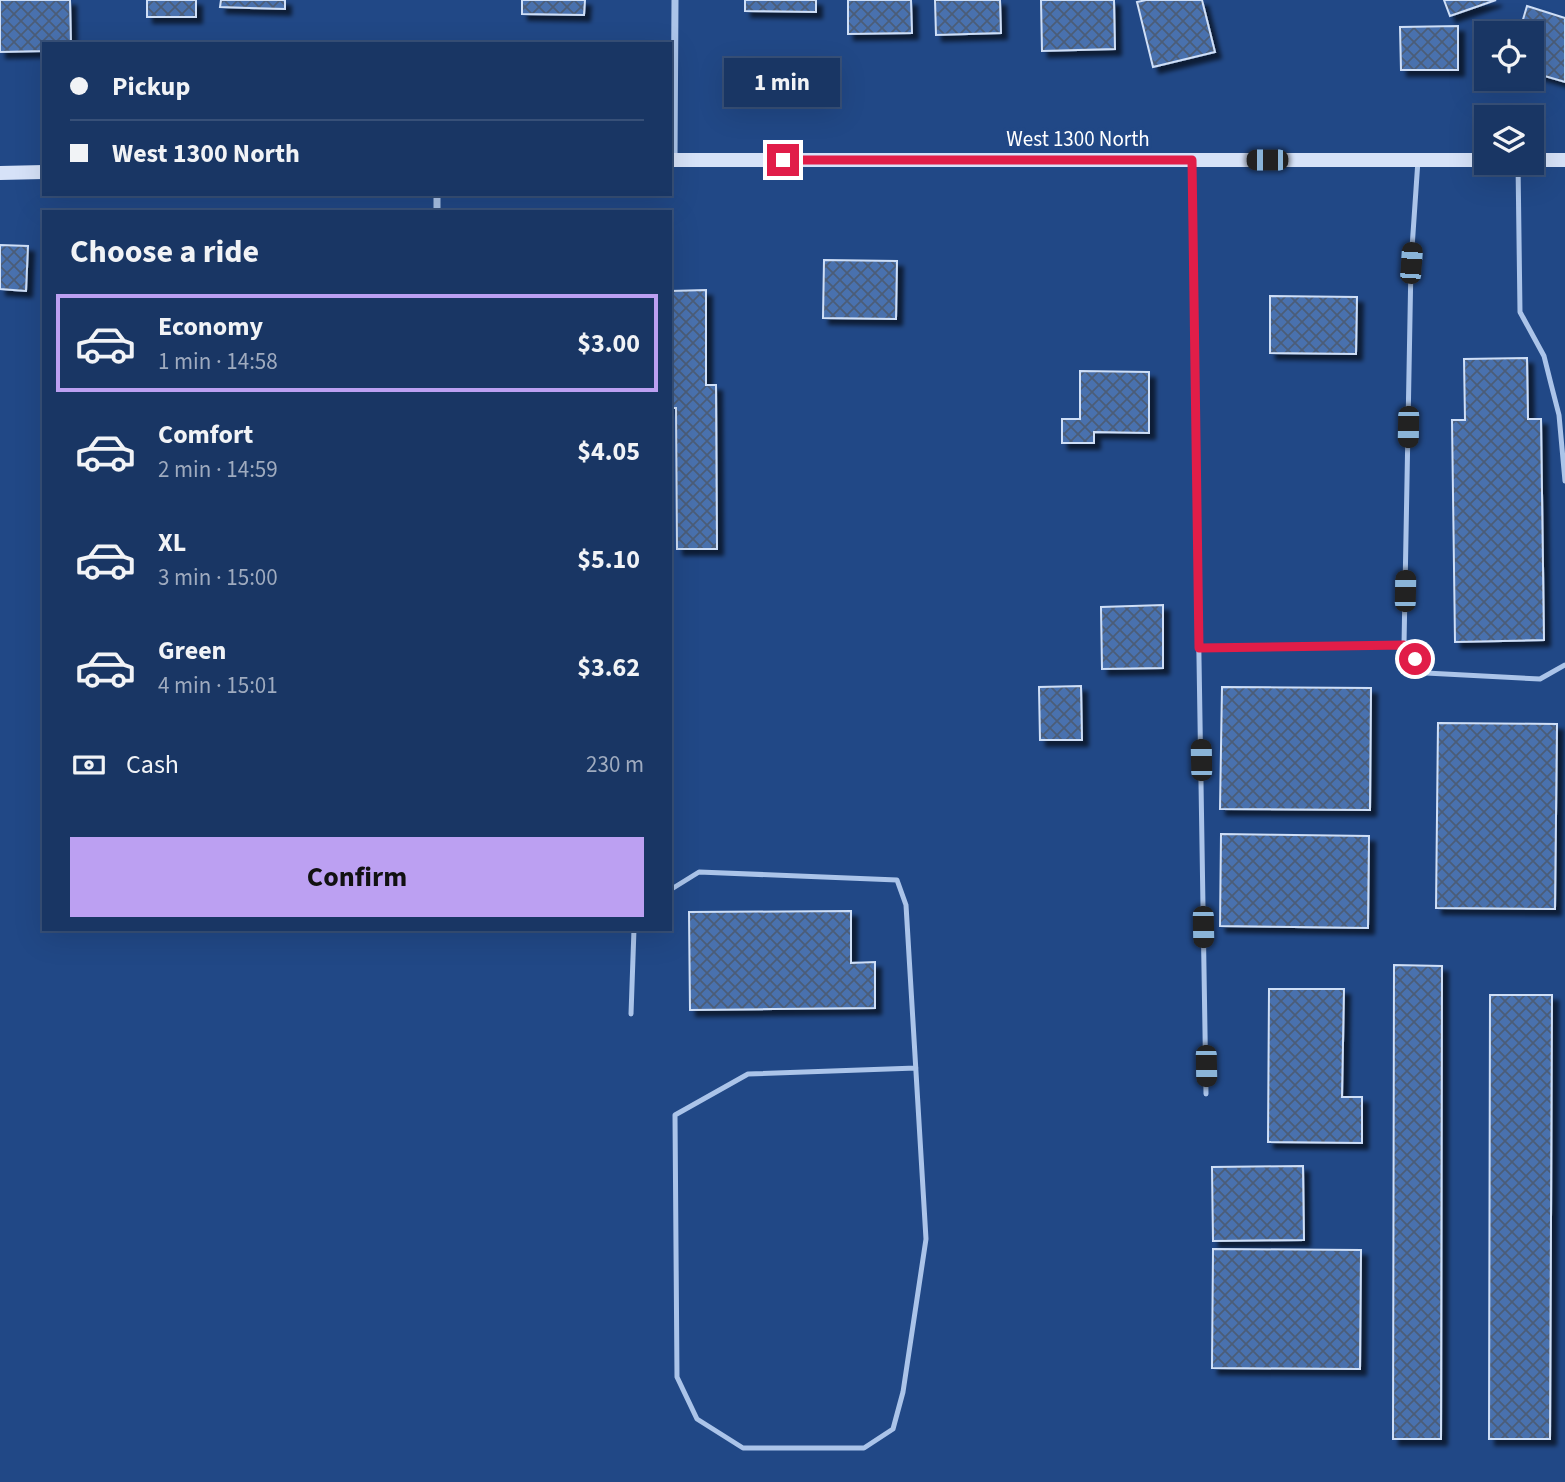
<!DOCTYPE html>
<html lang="en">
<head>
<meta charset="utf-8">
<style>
	:root { --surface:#193664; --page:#223e6a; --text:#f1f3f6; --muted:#9fabbf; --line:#375078; --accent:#bca0f2 }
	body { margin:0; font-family:"Source Sans 3",sans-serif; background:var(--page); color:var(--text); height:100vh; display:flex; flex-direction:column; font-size:26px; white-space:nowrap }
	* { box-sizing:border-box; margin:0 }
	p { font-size:23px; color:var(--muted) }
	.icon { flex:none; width:38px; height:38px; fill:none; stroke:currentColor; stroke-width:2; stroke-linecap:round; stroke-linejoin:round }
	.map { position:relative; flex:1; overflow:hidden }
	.sheet { position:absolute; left:42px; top:210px; width:630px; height:721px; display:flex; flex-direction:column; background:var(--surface); border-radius:0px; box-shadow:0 7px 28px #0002,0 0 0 2px var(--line) }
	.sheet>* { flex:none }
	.banner { position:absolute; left:42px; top:42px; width:630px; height:154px; border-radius:0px; box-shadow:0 7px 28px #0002,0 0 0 2px var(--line); display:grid; align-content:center; height:154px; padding:0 28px; background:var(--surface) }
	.tools { position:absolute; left:1474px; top:21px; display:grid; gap:14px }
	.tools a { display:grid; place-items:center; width:70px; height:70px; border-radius:0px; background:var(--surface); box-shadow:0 7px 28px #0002,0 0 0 2px var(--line); font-size:35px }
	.end { position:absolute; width:32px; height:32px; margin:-16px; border:9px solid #e11d48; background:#fff; box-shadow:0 0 0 4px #fff }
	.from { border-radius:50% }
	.bubble { position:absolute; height:49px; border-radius:0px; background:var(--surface); box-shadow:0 7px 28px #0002,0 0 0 2px var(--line); font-size:23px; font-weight:700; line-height:49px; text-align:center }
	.car { position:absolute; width:21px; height:42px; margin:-21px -10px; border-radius:9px; box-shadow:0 0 5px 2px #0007; background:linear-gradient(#222 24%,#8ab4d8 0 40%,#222 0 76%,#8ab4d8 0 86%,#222 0) }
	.banner b { display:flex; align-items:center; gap:24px; height:66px; font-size:26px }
	.banner b+b { border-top:2px solid var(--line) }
	.banner i { width:18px; height:18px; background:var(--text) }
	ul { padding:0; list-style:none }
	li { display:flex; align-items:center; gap:21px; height:98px; margin:0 14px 10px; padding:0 14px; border:4px solid transparent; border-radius:0px }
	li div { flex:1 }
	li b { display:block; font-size:26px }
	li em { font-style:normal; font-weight:700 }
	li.active { border-color:var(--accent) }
	li>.icon { width:63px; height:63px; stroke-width:1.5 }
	h2 { padding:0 28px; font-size:32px; line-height:84px }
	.pay { display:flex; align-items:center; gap:18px; height:77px; padding:0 28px; font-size:26px }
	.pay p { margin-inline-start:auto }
	.button { display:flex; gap:14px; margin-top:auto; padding:14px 28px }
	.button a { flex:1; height:80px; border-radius:0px; background:var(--accent); color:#111; font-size:28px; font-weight:700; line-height:80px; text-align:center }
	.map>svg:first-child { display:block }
	.building { fill:url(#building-cross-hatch); stroke:#cfdff7; stroke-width:2; filter:url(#shadow) }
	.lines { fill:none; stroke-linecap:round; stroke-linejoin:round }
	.lane { stroke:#abc4e9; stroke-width:5 }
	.street { stroke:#abc4e9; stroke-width:7 }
	.secondary { stroke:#d6e2f8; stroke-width:14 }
	.route { stroke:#e11d48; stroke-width:9 }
	.labels { text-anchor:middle; stroke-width:7; stroke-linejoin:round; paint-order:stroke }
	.street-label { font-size:21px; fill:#fff; stroke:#214886 }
</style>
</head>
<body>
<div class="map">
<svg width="1565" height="1482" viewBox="0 0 1565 1482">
	<defs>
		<pattern id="building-cross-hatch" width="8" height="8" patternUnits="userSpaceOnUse" patternTransform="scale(1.75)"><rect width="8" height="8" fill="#4a71ae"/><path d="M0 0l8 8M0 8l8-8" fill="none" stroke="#4b5d78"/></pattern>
		<filter id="shadow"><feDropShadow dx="6" dy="6" stdDeviation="2" flood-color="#0009"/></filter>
	</defs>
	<rect width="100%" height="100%" fill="#214886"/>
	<path class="building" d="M0 0H70L71 44H44V51L0 52Z
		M147 0H196V17H147Z
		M221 0H285V9L220 7Z
		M522 0H585L584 15 522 14Z
		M745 0H816V12L745 11Z
		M848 0H911L912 33 848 34Z
		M935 0H1000L1001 33 936 35Z
		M1041 0H1114L1115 49 1042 51Z
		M1146 0H1202L1215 52 1153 67 1137 2Z
		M1444 0H1496L1450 16Z
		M1527 6 1565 18V82L1531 72V33H1519Z
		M1458 26V70H1401L1400 27Z
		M0 245 28 246 26 291 0 289Z
		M824 260 897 261 896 319 823 318Z
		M706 290V385H716L717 549H677L676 408H670V291Z
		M1270 296 1357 297 1356 354 1270 353Z
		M1527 358 1528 419H1541L1544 640 1455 642 1452 420H1465L1464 359Z
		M1080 371 1149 372V433L1094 432V443H1062V419H1080Z
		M1163 605V668L1102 669 1101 607Z
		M1081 686 1082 740H1040L1039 687Z
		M1222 687 1371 688 1370 810 1220 809Z
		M1438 723 1557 724 1555 909 1436 908Z
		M1221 834 1369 836 1368 928 1220 926Z
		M851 911V963L875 962V1008L690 1010 689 912Z
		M1394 965 1442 966 1441 1439H1393Z
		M1269 989H1344L1342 1097H1362V1143L1268 1142Z
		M1490 995H1552L1550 1439H1489Z
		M1303 1166 1304 1240 1213 1241 1212 1167Z
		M1213 1249 1361 1250 1360 1369 1212 1368Z"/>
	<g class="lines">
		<path class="lane" d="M1191 160 1206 1094
			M1418 160 1411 263 1404 645 1426 673 1540 679 1565 665
			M1518 163 1520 312 1544 356 1551 384 1559 415 1565 481
			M1199 648 1404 645
			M670 890 699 872 897 880 906 905 926 1239 903 1392 893 1429 864 1448H743L697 1419 677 1377 675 1115 748 1074 916 1068
			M631 1014 634 929"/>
		<path class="street" d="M674 160 675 0
			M437 194V212"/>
		<path class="secondary" d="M670 160H1486
			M1531 160H1565
			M0 173 44 172"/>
	</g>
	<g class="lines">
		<path class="route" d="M783 160H1192L1199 648 1404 645 1415 659"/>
	</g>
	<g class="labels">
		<g class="street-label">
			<text x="1078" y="146">West 1300 North</text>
		</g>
	</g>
</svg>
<div class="tools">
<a><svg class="icon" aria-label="locate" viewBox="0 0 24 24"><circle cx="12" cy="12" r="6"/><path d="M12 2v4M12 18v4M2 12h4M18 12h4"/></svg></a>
<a><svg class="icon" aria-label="layers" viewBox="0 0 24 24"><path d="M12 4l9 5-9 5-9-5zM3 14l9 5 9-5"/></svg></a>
</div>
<i class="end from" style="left:1415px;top:659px"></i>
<i class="end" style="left:783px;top:160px"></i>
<div class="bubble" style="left:724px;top:58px;width:116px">1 min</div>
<i class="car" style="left:1267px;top:160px;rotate:270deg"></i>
<i class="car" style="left:1411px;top:263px;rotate:4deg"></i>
<i class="car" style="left:1408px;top:427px;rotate:181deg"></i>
<i class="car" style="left:1405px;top:591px;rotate:1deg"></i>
<i class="car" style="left:1201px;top:760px;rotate:359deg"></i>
<i class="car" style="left:1203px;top:927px;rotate:179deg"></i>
<i class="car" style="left:1206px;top:1066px;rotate:179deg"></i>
<div class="banner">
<b><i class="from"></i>Pickup</b>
<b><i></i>West 1300 North</b>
</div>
<section class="sheet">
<h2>Choose a ride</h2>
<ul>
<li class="active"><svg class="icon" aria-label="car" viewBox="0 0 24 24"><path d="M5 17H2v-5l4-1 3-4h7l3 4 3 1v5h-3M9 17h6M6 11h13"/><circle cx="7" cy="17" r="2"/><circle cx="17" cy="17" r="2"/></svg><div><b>Economy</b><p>1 min · 14:58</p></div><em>$3.00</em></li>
<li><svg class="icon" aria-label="car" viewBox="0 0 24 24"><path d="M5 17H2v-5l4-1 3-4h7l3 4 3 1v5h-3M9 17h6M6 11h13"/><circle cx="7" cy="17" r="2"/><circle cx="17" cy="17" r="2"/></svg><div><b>Comfort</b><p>2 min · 14:59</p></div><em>$4.05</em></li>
<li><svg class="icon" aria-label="car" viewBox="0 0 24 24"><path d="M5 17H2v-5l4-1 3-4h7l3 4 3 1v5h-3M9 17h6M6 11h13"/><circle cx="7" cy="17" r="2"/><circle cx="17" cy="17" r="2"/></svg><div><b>XL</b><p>3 min · 15:00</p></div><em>$5.10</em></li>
<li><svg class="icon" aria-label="car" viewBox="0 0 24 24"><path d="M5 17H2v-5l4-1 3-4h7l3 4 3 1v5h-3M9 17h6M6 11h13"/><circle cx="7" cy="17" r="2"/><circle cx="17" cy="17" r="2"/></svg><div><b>Green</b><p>4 min · 15:01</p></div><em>$3.62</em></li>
</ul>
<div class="pay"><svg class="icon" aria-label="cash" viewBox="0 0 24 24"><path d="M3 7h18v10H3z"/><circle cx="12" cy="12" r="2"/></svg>Cash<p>230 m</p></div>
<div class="button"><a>Confirm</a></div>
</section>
</div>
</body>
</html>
